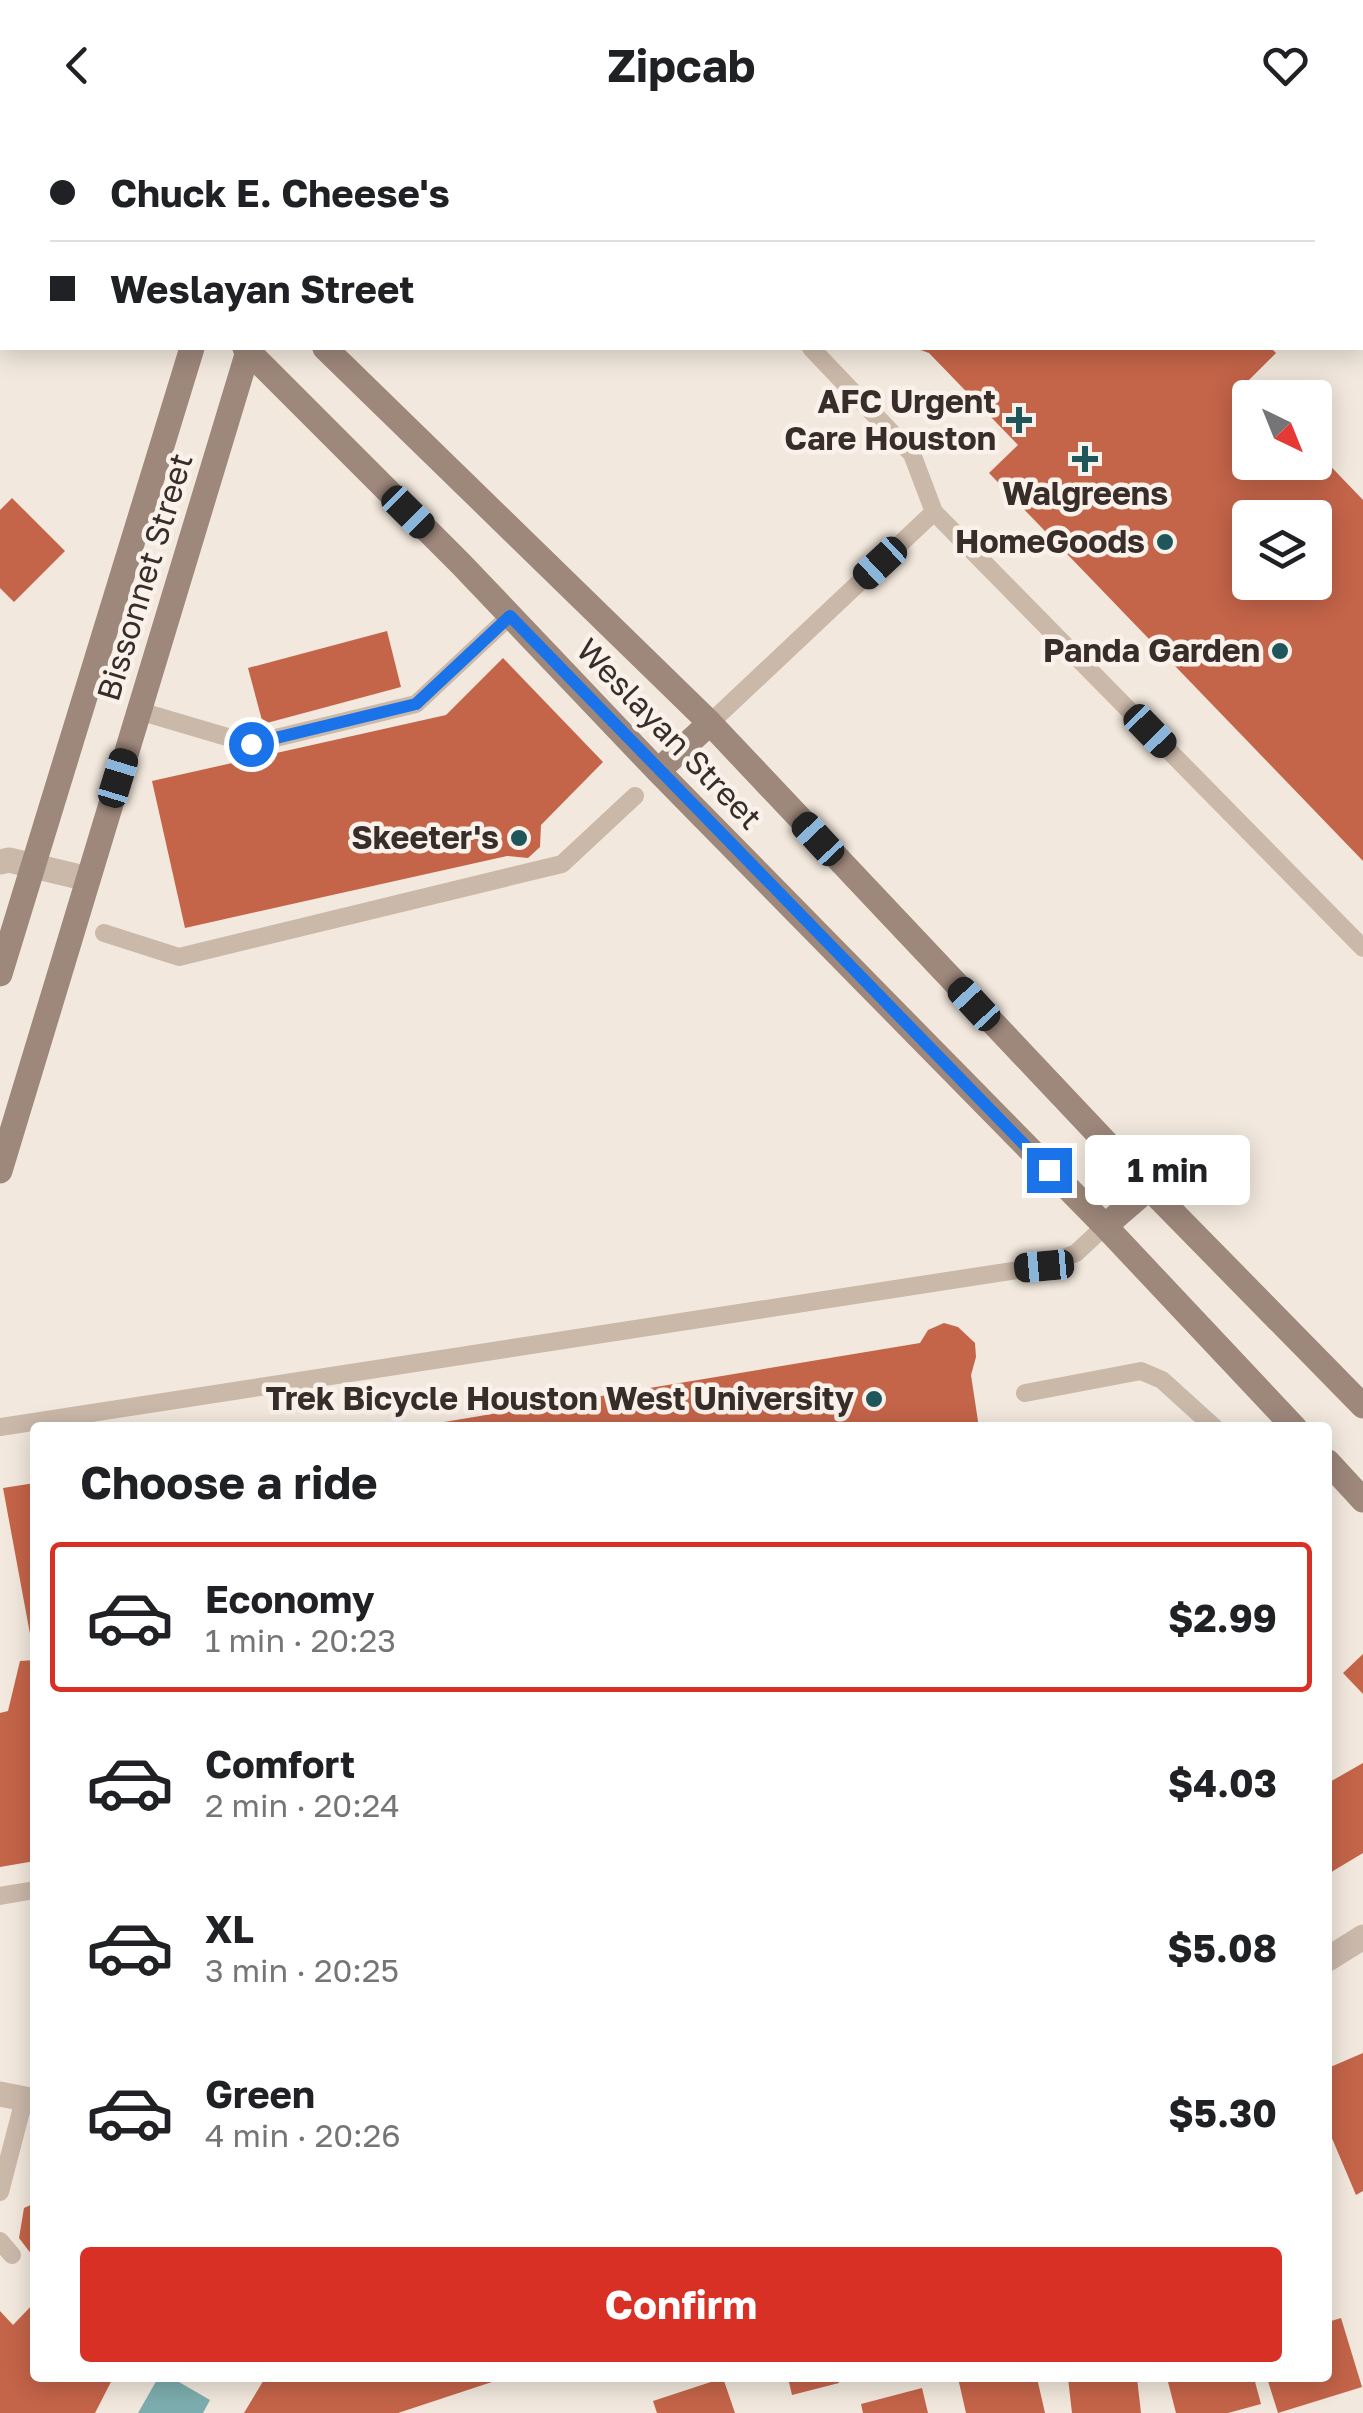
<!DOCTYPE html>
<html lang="en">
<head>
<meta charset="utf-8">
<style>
	:root { --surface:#fff; --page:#f2f2f2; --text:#202124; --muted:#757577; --line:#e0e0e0; --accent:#d93025 }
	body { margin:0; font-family:"Golos Text",sans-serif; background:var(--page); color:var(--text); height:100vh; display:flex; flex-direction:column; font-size:38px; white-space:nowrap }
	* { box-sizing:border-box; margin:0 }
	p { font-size:32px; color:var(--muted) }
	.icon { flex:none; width:55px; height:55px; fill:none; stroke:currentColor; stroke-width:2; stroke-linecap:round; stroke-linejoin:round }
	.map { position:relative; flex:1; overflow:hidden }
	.side { position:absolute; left:30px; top:1292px; width:1302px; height:960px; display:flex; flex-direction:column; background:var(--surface); border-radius:10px; box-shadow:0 5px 25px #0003 }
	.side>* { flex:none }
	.banner { position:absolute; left:0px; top:0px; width:1365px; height:220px; box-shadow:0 5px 25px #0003; display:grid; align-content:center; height:220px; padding:0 50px; background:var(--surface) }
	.needle { width:65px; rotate:137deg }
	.tools { position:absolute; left:1232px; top:250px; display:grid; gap:20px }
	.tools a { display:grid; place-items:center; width:100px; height:100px; border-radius:10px; background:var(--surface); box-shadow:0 5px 25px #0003; font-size:50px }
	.end { position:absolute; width:45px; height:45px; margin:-22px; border:12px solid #1a73e8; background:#fff; box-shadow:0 0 0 5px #fff }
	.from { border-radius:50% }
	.bubble { position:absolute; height:70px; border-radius:10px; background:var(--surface); box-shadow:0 5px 25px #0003; font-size:32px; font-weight:700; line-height:70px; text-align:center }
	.car { position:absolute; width:30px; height:60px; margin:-30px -15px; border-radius:12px; box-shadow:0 0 8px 2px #0007; background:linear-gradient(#222 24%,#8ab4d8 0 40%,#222 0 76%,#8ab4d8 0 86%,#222 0) }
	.banner b { display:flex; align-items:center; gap:35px; height:95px; font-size:38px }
	.banner b+b { border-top:2px solid var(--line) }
	.banner i { width:25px; height:25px; background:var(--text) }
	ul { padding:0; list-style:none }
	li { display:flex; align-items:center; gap:30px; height:150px; margin:0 20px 15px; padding:0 30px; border:5px solid transparent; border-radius:10px }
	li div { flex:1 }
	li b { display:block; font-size:38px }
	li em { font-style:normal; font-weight:700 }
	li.selected { border-color:var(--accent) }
	li>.icon { width:90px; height:90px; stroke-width:1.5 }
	h2 { padding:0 50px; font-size:45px; line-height:120px }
	.primary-button { display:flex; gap:20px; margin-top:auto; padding:20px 50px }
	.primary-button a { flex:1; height:115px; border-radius:10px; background:var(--accent); color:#fff; font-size:40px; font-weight:700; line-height:115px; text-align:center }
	header { display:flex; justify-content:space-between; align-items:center; height:130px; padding:0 50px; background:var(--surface); font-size:45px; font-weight:700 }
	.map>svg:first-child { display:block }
	.water { fill:#7daeaf }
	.building { fill:#c46449; fill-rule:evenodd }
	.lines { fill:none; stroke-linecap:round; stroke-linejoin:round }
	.lane { stroke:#cab8a9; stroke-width:18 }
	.street { stroke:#cab8a9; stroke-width:25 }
	.secondary { stroke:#9e877b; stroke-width:25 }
	.route { stroke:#1a73e8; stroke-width:12 }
	.poi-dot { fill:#1f5659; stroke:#faf2ea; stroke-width:4 }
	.labels { text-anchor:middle; stroke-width:9; stroke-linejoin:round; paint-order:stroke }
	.poi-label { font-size:32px; font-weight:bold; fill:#382d29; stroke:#faf2ea; text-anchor:end }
	.street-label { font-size:32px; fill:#382d29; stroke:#faf2ea }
</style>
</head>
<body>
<header><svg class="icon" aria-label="back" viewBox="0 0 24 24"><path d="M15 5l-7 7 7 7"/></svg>Zipcab<svg class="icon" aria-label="heart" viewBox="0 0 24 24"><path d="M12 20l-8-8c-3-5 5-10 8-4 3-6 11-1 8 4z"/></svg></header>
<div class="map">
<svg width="1363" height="2283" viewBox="0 0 1363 2283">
	<rect width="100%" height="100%" fill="#f2e8dd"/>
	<path class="water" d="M158 2248H172L210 2270 203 2283H138Z"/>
	<path class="building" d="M915 218H1271L1276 223 1248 251 1264 268H1250V332H1315V320L1363 370V731L989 343 1018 315 929 223ZM1250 388H1315V452H1250Z
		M12 368 65 421 14 472 0 458V380Z
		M387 501 401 557 263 594 248 538Z
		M503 528 603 632 541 695 540 717 528 728 507 726 185 798 152 651 446 585Z
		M944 1193 958 1197 975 1213 976 1227 971 1245 979 1298H408L920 1213 928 1200Z
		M35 1353V1520H33L3 1358Z
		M1363 1524V1564L1343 1543Z
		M35 1530V1731L0 1737V1583L8 1581 20 1531Z
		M1363 1633V1723L1328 1744V1653Z
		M1363 1923V2061L1356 2065 1328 1999V1938Z
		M35 2073V2129L19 2108 24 2078Z
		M35 2172V2248H113L95 2283H0V2181L13 2195Z
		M1341 2188 1362 2257 1278 2283 1267 2248H1328V2192Z
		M265 2248H504L398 2283H244Z
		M723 2248 735 2283H657L653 2271Z
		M788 2248H838L839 2253 792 2265Z
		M958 2248H1037L1045 2283H966Z
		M1068 2248H1137L1141 2283H1072Z
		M1167 2248H1254L1261 2274 1228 2283H1176Z
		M922 2258 928 2283H863L861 2274Z"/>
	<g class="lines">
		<path class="lane" d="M608 0 610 2
			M811 218 912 324 934 382 1363 818
			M139 581 251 614 416 574 510 486
			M710 593 934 382
			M104 803 179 827 562 734 635 666
			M1025 1263 1141 1241 1162 1250 1215 1298
			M0 1297 1044 1136 1076 1123 1105 1096
			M0 1766 35 1760
			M0 2062 24 1970
			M0 2111 12 2125"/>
		<path class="street" d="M0 732 9 730 88 749
			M1328 1829 1363 1807
			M0 1964 35 1971"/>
		<path class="secondary" d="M75 0 77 2
			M257 2 258 0
			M313 2 314 0
			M245 218 461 434 658 641 1105 1096 1295 1298
			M325 218 710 593 1149 1058 1363 1276
			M658 641 710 593
			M0 844 192 218
			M0 1041 249 218
			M1105 1096 1149 1058
			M1328 1332 1363 1370"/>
	</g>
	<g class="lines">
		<path class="route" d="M251 614 416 574 510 486 1049 1040"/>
	</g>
	<g class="poi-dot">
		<path d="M1014 275h10v10h10v10h-10v10h-10v-10h-10v-10h10z"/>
		<path d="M1080 314h10v10h10v10h-10v10h-10v-10h-10v-10h10z"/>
		<circle cx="1165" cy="412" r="10"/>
		<circle cx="1280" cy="521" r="10"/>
		<circle cx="519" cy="708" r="10"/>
		<circle cx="874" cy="1269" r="10"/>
	</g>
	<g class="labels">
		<g class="poi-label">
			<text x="996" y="283">AFC Urgent<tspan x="996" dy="37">Care Houston</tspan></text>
			<text x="1085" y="375" text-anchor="middle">Walgreens</text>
			<text x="1145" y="423">HomeGoods</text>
			<text x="1260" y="532">Panda Garden</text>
			<text x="499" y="719">Skeeter's</text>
			<text x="854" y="1280">Trek Bicycle Houston West University</text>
		</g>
		<g class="street-label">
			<text transform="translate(145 447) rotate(-73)" y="11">Bissonnet Street</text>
			<text transform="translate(669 604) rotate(46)" y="11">Weslayan Street</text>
		</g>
	</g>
</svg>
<div class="tools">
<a><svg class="needle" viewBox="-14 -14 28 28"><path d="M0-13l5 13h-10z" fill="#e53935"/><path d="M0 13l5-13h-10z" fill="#757577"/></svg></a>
<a><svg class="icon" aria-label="layers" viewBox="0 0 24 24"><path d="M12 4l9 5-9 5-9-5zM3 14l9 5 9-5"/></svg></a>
</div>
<i class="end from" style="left:251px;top:614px"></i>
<i class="end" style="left:1049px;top:1040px"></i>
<div class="bubble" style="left:1085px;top:1005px;width:165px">1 min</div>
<i class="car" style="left:408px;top:382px;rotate:135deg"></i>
<i class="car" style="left:880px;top:433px;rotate:227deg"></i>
<i class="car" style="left:1150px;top:601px;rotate:136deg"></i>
<i class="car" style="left:118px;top:648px;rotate:17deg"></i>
<i class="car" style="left:818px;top:709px;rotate:317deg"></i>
<i class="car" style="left:974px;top:874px;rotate:317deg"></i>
<i class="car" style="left:1044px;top:1136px;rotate:265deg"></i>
<div class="banner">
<b><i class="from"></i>Chuck E. Cheese's</b>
<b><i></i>Weslayan Street</b>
</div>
<section class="side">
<h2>Choose a ride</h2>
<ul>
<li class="selected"><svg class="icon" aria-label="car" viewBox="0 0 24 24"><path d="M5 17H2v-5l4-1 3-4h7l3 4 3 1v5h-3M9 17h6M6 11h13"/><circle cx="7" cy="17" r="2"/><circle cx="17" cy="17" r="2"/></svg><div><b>Economy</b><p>1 min · 20:23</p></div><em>$2.99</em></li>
<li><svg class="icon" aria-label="car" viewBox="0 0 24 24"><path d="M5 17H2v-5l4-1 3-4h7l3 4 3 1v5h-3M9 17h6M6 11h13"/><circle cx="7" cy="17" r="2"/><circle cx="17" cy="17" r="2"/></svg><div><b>Comfort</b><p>2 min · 20:24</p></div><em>$4.03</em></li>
<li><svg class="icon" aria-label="car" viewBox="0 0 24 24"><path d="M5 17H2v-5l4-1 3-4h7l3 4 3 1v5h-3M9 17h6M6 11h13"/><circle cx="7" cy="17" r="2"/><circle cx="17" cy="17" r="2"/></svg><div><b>XL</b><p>3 min · 20:25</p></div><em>$5.08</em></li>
<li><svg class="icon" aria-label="car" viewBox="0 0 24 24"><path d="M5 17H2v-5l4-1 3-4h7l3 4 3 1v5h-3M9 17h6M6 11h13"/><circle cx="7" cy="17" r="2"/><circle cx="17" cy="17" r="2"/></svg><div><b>Green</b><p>4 min · 20:26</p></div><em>$5.30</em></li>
</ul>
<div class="primary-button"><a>Confirm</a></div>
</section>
</div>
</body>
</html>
